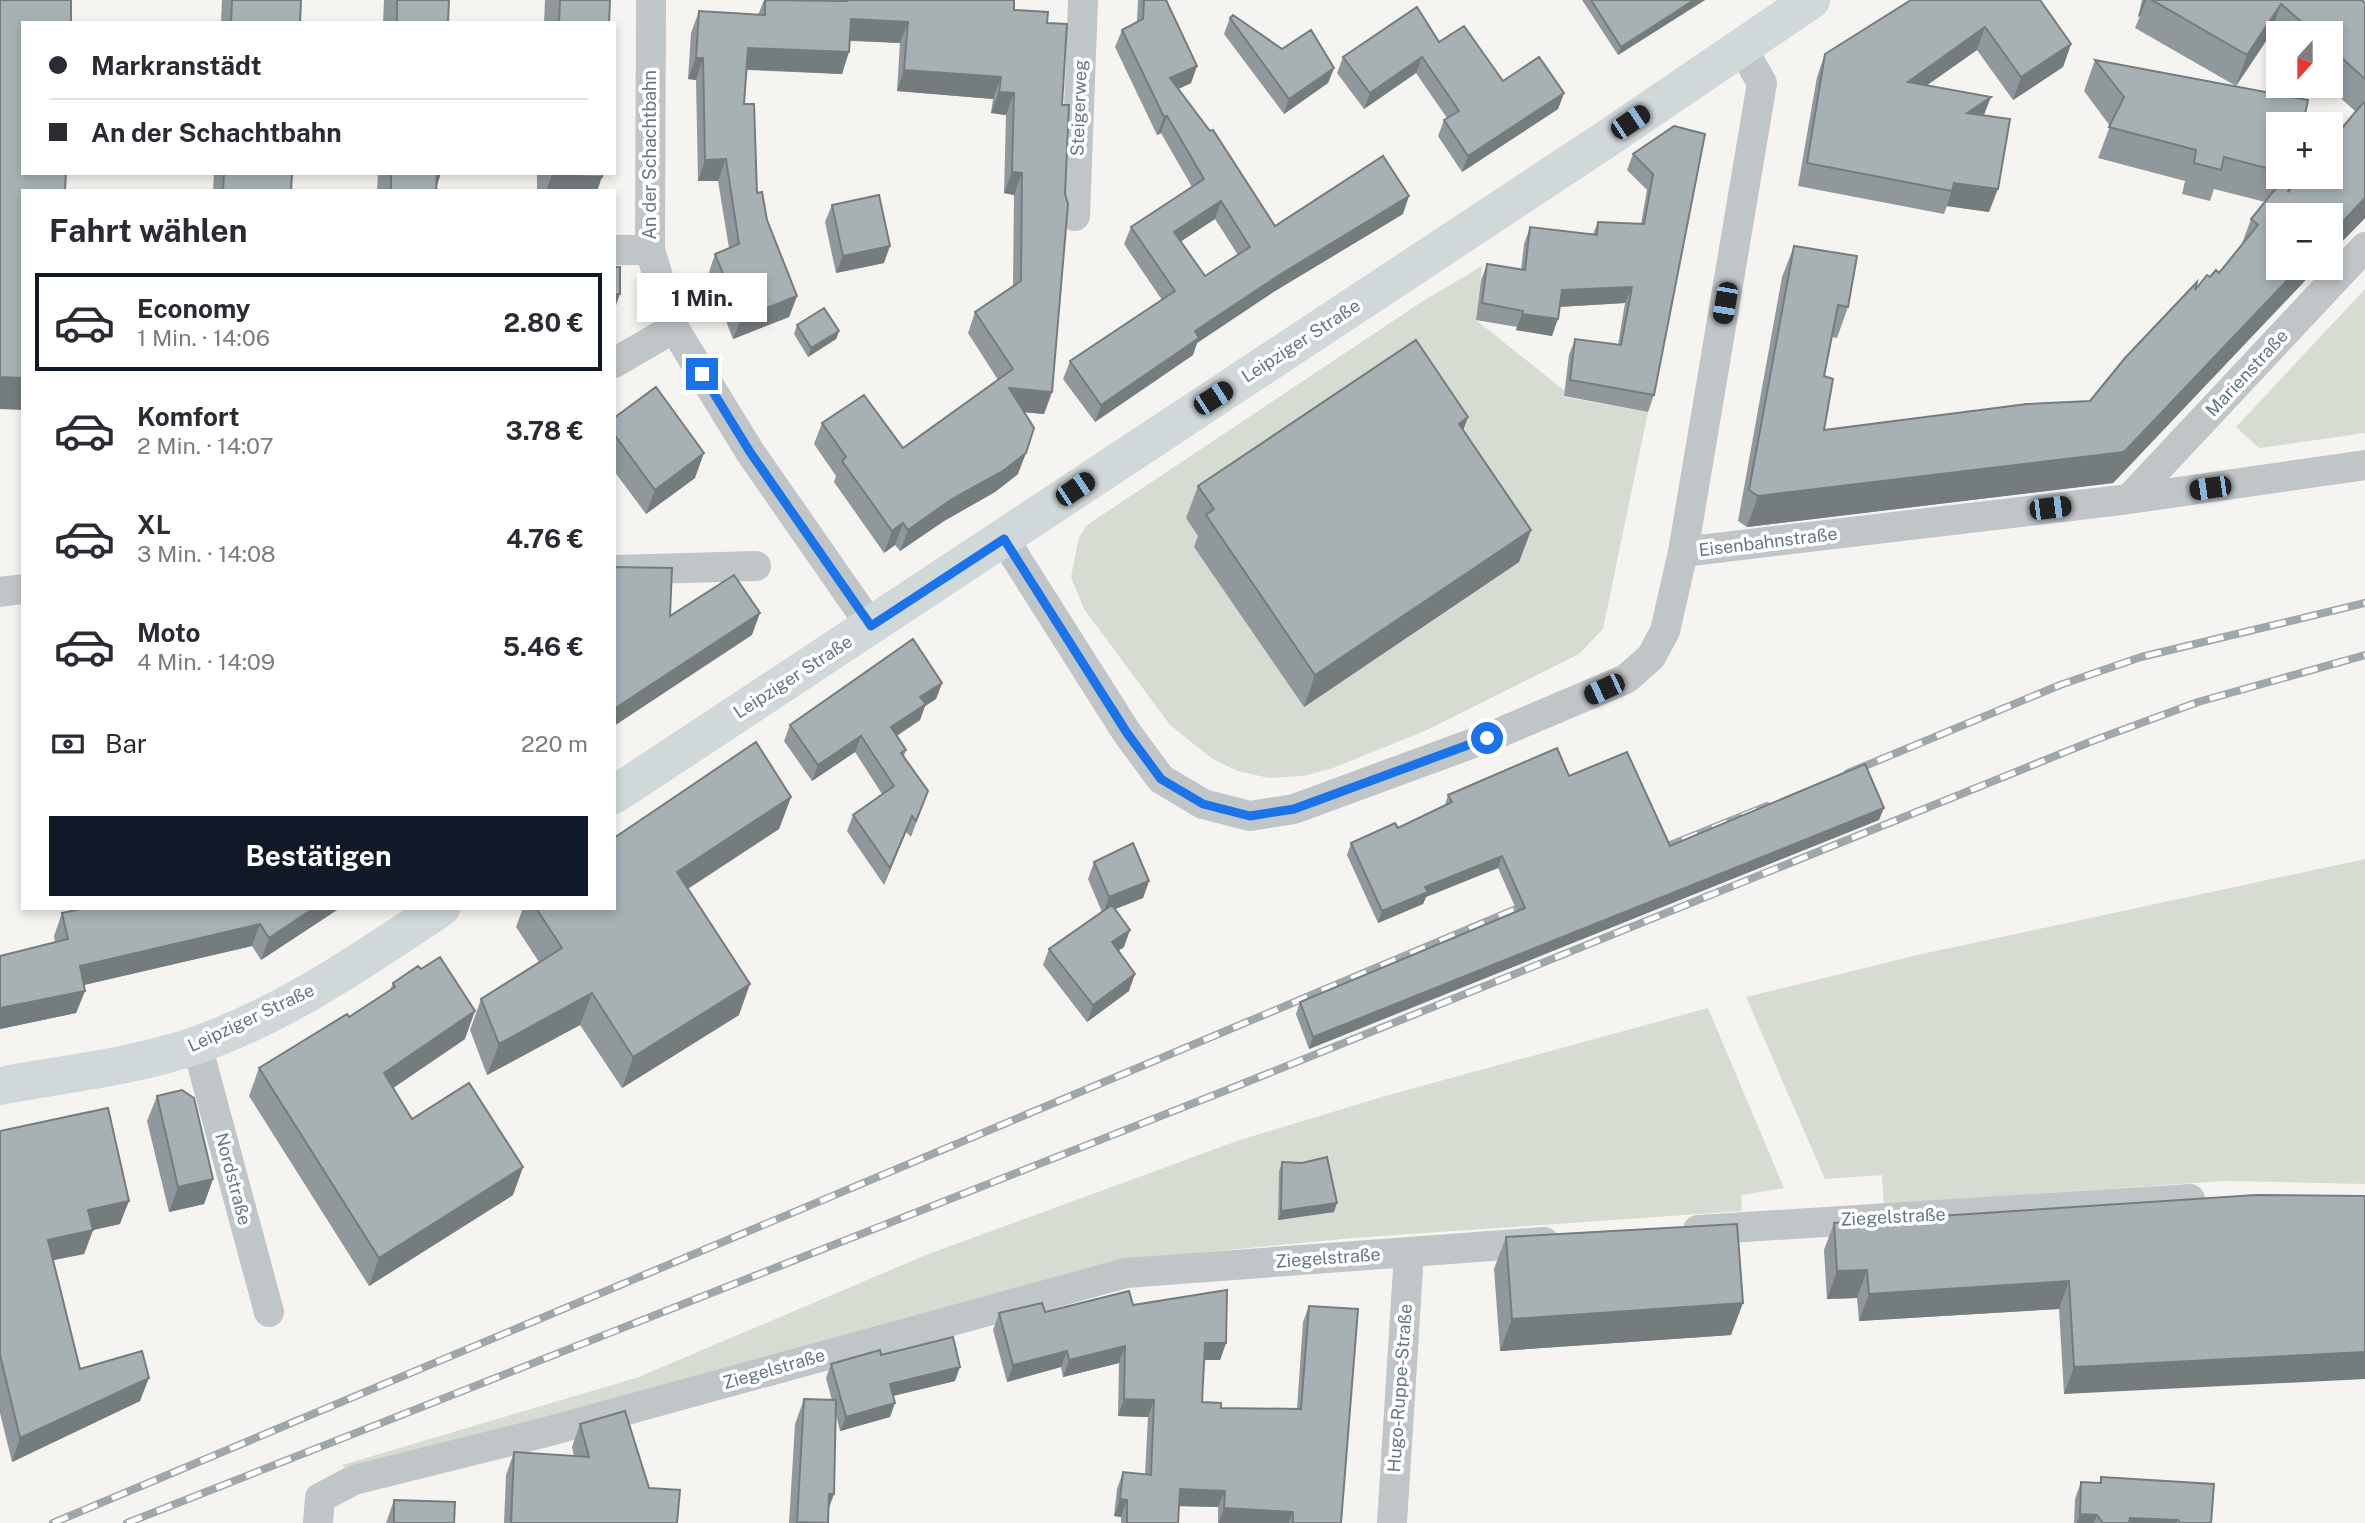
<!DOCTYPE html>
<html lang="de">
<head>
<meta charset="utf-8">
<style>
	:root { --surface:#fff; --page:#f2f2f3; --text:#2b2b33; --muted:#7c7c81; --line:#e1e1e2; --accent:#111827 }
	body { margin:0; font-family:"Public Sans",sans-serif; background:var(--page); color:var(--text); height:100vh; display:flex; flex-direction:column; font-size:26px; white-space:nowrap }
	* { box-sizing:border-box; margin:0 }
	p { font-size:23px; color:var(--muted) }
	.icon { flex:none; width:38px; height:38px; fill:none; stroke:currentColor; stroke-width:2; stroke-linecap:round; stroke-linejoin:round }
	.map { position:relative; flex:1; overflow:hidden }
	.sheet { position:absolute; left:21px; top:189px; width:595px; height:721px; display:flex; flex-direction:column; background:var(--surface); border-radius:0px; box-shadow:0 4px 10px #0003 }
	.sheet>* { flex:none }
	.guide { position:absolute; left:21px; top:21px; width:595px; height:154px; border-radius:0px; box-shadow:0 4px 10px #0003; display:grid; align-content:center; height:154px; padding:0 28px; background:var(--surface) }
	.needle { width:46px; rotate:201deg }
	.controls { position:absolute; left:2266px; top:21px; display:grid; gap:14px }
	.controls a { display:grid; place-items:center; width:77px; height:77px; border-radius:0px; background:var(--surface); box-shadow:0 4px 10px #0003; font-size:35px }
	.end { position:absolute; width:32px; height:32px; margin:-16px; border:9px solid #1a73e8; background:#fff; box-shadow:0 0 0 4px #fff }
	.from { border-radius:50% }
	.bubble { position:absolute; height:49px; border-radius:0px; background:var(--surface); box-shadow:0 4px 10px #0003; font-size:23px; font-weight:700; line-height:49px; text-align:center }
	.car { position:absolute; width:21px; height:42px; margin:-21px -10px; border-radius:9px; box-shadow:0 0 5px 2px #0007; background:linear-gradient(#222 24%,#8ab4d8 0 40%,#222 0 76%,#8ab4d8 0 86%,#222 0) }
	.guide b { display:flex; align-items:center; gap:24px; height:66px; font-size:26px }
	.guide b+b { border-top:2px solid var(--line) }
	.guide i { width:18px; height:18px; background:var(--text) }
	ul { padding:0; list-style:none }
	li { display:flex; align-items:center; gap:21px; height:98px; margin:0 14px 10px; padding:0 14px; border:4px solid transparent; border-radius:0px }
	li div { flex:1 }
	li b { display:block; font-size:26px }
	li em { font-style:normal; font-weight:700 }
	li.selected { border-color:var(--accent) }
	li>.icon { width:63px; height:63px; stroke-width:1.5 }
	h2 { padding:0 28px; font-size:32px; line-height:84px }
	.pay { display:flex; align-items:center; gap:18px; height:77px; padding:0 28px; font-size:26px }
	.pay p { margin-inline-start:auto }
	.button { display:flex; gap:14px; margin-top:auto; padding:14px 28px }
	.button a { flex:1; height:80px; border-radius:0px; background:var(--accent); color:#fff; font-size:28px; font-weight:700; line-height:80px; text-align:center }
	.map>svg:first-child { display:block }
	.green { fill:#d7dcd2 }
	.lines { fill:none; stroke-linecap:round; stroke-linejoin:round }
	.minor { stroke:#c0c5c7; stroke-width:30 }
	.primary { stroke:#d1d8da; stroke-width:38 }
	.rail-casing { stroke:#9fa7ab; stroke-width:8 }
	.rail { stroke:#fff; stroke-width:5; stroke-dasharray:16; stroke-linecap:butt }
	.wall { fill:#90989b; fill-rule:evenodd }
	.shaded-wall { fill:#757c7e }
	.building { fill:#a7b1b4; stroke:#757c7e; stroke-width:2; fill-rule:evenodd }
	.route { stroke:#1a73e8; stroke-width:9 }
	.labels { text-anchor:middle; stroke-width:7; stroke-linejoin:round; paint-order:stroke }
	.street-label { font-size:18px; fill:#647982; stroke:#fff }
</style>
</head>
<body>
<div class="map">
<svg width="2365" height="1523" viewBox="0 0 2365 1523">
	<rect width="100%" height="100%" fill="#f5f4f1"/>
	<path class="green" d="M1482 266 1476 320 1565 391 1564 397 1648 412 1603 629 1579 654 1427 730 1333 768 1303 776 1269 778 1237 771 1211 758 1170 725 1084 609 1071 577 1079 537 1087 525 1423 301Z
		M2365 289V433L2259 448 2236 427Z
		M2365 859V1184L2223 1181 1884 1204 1882 1175 1825 1179 1746 997 1922 954Z
		M1708 1008 1784 1188 1741 1195 1742 1211 1353 1238 1123 1260 1031 1288 347 1470 342 1465 639 1377 926 1255 1240 1140 1385 1096Z"/>
	<g class="lines">
		<path class="minor" d="M651 0 650 250 674 328 750 452 871 626
			M1075 216 1083 0
			M614 250H650
			M614 363 674 328
			M2129 499 2365 247
			M1004 539 1127 733 1161 779 1203 804 1250 816 1294 809 1487 738 1626 679 1651 657 1665 631 1683 552 1762 83 1742 48
			M1683 552 2129 499 2365 465
			M614 570 756 566
			M0 592 23 589
			M197 1045 269 1312
			M1698 1230 2190 1199
			M318 1523 320 1498 354 1480 550 1431 1126 1273 1544 1242
			M1392 1523 1409 1253"/>
		<path class="primary" d="M614 795 1605 140 1811 0
			M0 1086C64 1074 132 1067 194 1046 284 1015 363 960 441 908"/>
		<g class="rail-casing">
			<path id="rail" d="M1848 773 2060 685 2141 657 2365 603
				M1653 852 1767 806
				M53 1523 1533 902
				M127 1523 1237 1086 2095 740 2198 702 2365 655"/>
		</g>
		<use href="#rail" class="rail"/>
	</g>
	<path class="wall" d="M222 0H301L300 23H221Z
		M384 0H449L448 23H383Z
		M545 0H610L609 23H544Z
		M764 0 839 1V0H1014V10L1047 23 1062 105 1052 392 1044 414 1024 412 1018 474 995 492 944 521 900 551 895 545 884 553 834 482 836 476 814 444 822 423 903 448 998 380 968 333 975 312 1013 286 1014 195 1004 193 1006 115 991 113 993 99 897 91 900 43 850 41 842 74 747 70 744 104 757 193 797 296 789 317 733 339 708 275 715 254 729 248 718 181H698L696 80 688 79 691 33 699 11 758 15Z
		M1138 0H1166L1197 66 1191 83 1178 89 1275 226 1403 214 1275 291 1197 343 1193 355 1095 422 1063 379 1070 361 1162 300 1124 244 1131 227 1192 187 1161 133 1157 135 1115 47 1122 30 1137 22ZM1215 219 1238 255 1205 276 1181 241Z
		M1582 0H1705L1618 55Z
		M1911 0 2071 44 2063 67 2013 100 1977 50 1927 85 1984 116 1989 212 1947 206 1944 214 1798 186 1817 77 1825 54Z
		M2142 0H2362L2365 3V218L2331 253V215L2278 268H2317L2113 483 1747 527 1738 521 1782 277 1794 246 1848 307 1837 338 1832 337 1824 376V430L2090 401 2195 290 2210 277 2219 273 2241 246 2251 219 2265 202 2214 189 2210 201 2182 194 2185 181 2098 158 2110 126 2084 91 2095 60 2278 124V177H2292L2288 192 2355 111 2327 86H2331V33H2278V43L2270 35 2236 86 2135 28 2140 16 2138 17Z
		M1230 18 1282 49 1334 68 1328 83 1284 114 1224 34Z
		M1439 42 1503 81 1564 93 1558 109 1462 172 1438 136 1444 120 1447 118 1416 73 1364 109 1337 73 1343 57Z
		M1674 126 1654 395 1648 412 1564 396 1569 355 1575 339 1618 345 1625 303 1559 307 1552 336 1516 330 1517 327 1476 320 1481 280 1487 264 1521 270 1524 244 1530 227 1593 234 1598 222 1641 224 1647 190 1627 170 1633 154Z
		M214 173H292L291 191H213Z
		M378 173H441L436 187V191H377Z
		M537 173H602L597 191H537Z
		M832 205 884 263 836 273 825 222Z
		M797 325 839 331 836 339 808 357 794 334Z
		M614 418 695 478 646 514 614 471Z
		M1463 430 1531 530 1519 562 1304 707 1194 547 1198 536 1186 518 1198 486Z
		M942 683 936 699 925 706 920 720 897 736 906 750 904 756 928 791 911 837 906 832 884 885 847 831 853 815 882 794 855 752 812 781 784 741 790 725Z
		M1569 776 1670 846 1879 820 1309 1049 1296 1014 1300 1002 1517 911 1498 868 1426 897 1423 904 1378 923 1347 855 1351 843 1398 828 1445 805 1448 795Z
		M791 797 779 829 688 889 739 1015 622 1088 580 1025 487 1075 470 1030 481 999 539 962 516 927 523 908H614Z
		M1094 862 1149 881 1143 898 1115 909 1124 947 1118 951 1129 991 1087 1022 1043 965 1049 949 1102 912 1088 879Z
		M340 908 261 960 252 946 84 985 85 991 76 1013 0 1029V956L55 942 54 936 62 913Z
		M393 983 465 1039 393 1088 412 1119 523 1167 513 1195 369 1286 249 1096 259 1068 349 1017 390 990Z
		M157 1096 213 1179 204 1204 169 1212 147 1121Z
		M0 1131 120 1224 93 1230 84 1254 53 1260 80 1369 140 1401 12 1462 0 1413Z
		M1282 1162 1334 1212 1278 1220 1279 1171Z
		M2365 1196 2064 1394 2059 1309 1859 1321 1857 1298 1827 1299 1824 1250 1834 1223Z
		M1506 1237 1731 1335 1500 1351 1494 1269Z
		M1133 1305 1226 1343 1220 1360H1204L1202 1402 1221 1408 1297 1409 1303 1322 1309 1306 1341 1523H1218V1507L1179 1506 1178 1523H1121V1517L1114 1516 1117 1489 1123 1472 1145 1474 1148 1417 1118 1416 1119 1363 1063 1377 1061 1367 1007 1382 993 1330 999 1313 1045 1312Z
		M881 1355 955 1381 893 1396 890 1417 840 1431 836 1415 834 1494 829 1508 828 1523H789L795 1424 804 1399 832 1400 826 1378 831 1364Z
		M580 1424 649 1488 677 1523H504L506 1475 514 1452 574 1456 572 1447Z
		M2101 1477 2211 1523H2074L2075 1499 2081 1482 2099 1483Z
		M394 1500 454 1523H386Z"/>
	<path class="shaded-wall" d="M1694 0H1705L1618 55 1621 47Z
		M2144 0H2146L2140 16 2138 17Z
		M2281 4 2270 35 2236 86 2247 55Z
		M851 19 908 22 900 43 843 40Z
		M1985 27 1977 50 1899 105 1908 82Z
		M2071 44 2063 67 2013 100 2021 77Z
		M748 48 849 52 842 74 740 69Z
		M1422 57 1416 73 1364 109 1370 93Z
		M696 58H703L696 80 688 79Z
		M1197 66 1191 83 1164 96 1170 78Z
		M1334 68 1328 83 1284 114 1289 99Z
		M904 70 1001 77 993 99 897 91Z
		M999 92 1014 93 1006 115 991 113Z
		M1564 93 1558 109 1462 172 1468 156Z
		M1991 97 1982 120 1967 113Z
		M1167 116 1161 133 1157 135 1164 117Z
		M726 159 718 181H698L705 160Z
		M1012 172 1022 173 1014 195 1004 193Z
		M434 173H441L435 191Z
		M552 175 602 177 597 191H546Z
		M1954 183 1998 189 1989 212 1947 206Z
		M1409 196 1403 214 1275 291 1197 343 1193 355 1095 422 1101 405 1195 331 1281 274Z
		M2365 198V218L2331 253V234Z
		M1221 201 1215 219 1168 250 1174 232Z
		M890 246 884 263 836 273 843 256Z
		M2299 268H2317L2113 483 1747 527 1758 496 2124 452Z
		M1632 287 1625 303 1556 307 1562 290Z
		M614 294H620L614 311Z
		M797 296 789 317 733 339 741 318Z
		M1522 314 1558 319 1552 336 1516 330Z
		M839 331 836 339 808 357 811 348Z
		M0 377 23 378V410L0 409Z
		M1009 388 1052 392 1044 414 1001 410Z
		M1468 417 1456 450 1459 424Z
		M704 453 695 478 646 514 655 490Z
		M1026 453 1018 474 995 492 944 521 900 551 908 530 952 499Z
		M903 523 895 545 884 553 892 531Z
		M1531 530 1519 562 1304 707 1315 675Z
		M760 613 752 635 614 726V709Z
		M942 683 936 699 925 706 920 720 885 743 891 727 920 697Z
		M861 736 855 752 812 781 818 765Z
		M791 797 779 829 665 903 677 872Z
		M1884 808 1879 820 1309 1049 1313 1037Z
		M912 816 906 832 884 885 890 868Z
		M1502 856 1498 868 1426 897 1423 904 1378 923 1382 911 1425 887Z
		M1149 881 1143 898 1103 914 1109 897Z
		M314 908H340L261 960 269 938Z
		M260 924 252 946 71 988 80 966Z
		M1130 930 1124 947 1106 959 1112 942Z
		M1135 974 1129 991 1087 1022 1093 1005Z
		M750 984 739 1015 622 1088 633 1057Z
		M85 991 76 1013 0 1029V1008Z
		M592 993 580 1025 487 1075 499 1044Z
		M475 1011 465 1039 374 1101 384 1073Z
		M523 1167 513 1195 369 1286 379 1258Z
		M213 1179 204 1204 169 1212 178 1187Z
		M129 1201 120 1224 80 1233 88 1210Z
		M1337 1203 1334 1212 1278 1220 1281 1211Z
		M93 1230 84 1254 39 1263 48 1240Z
		M1867 1270 1857 1298 1827 1299 1837 1271Z
		M2069 1281 2059 1309 1859 1321 1869 1294Z
		M1743 1303 1731 1335 1500 1351 1512 1319Z
		M1205 1343H1226L1220 1360H1199Z
		M1125 1346 1119 1363 1063 1377 1069 1360Z
		M1067 1351 1061 1367 1007 1382 1013 1365Z
		M2365 1352V1379L2064 1394 2074 1367Z
		M960 1367 955 1381 884 1398 890 1384Z
		M149 1378 140 1401 12 1462 20 1438Z
		M1124 1399 1154 1400 1148 1417 1118 1416Z
		M895 1403 890 1417 840 1431 846 1417Z
		M1180 1489 1225 1491 1218 1507 1174 1506Z
		M829 1494H834L824 1519Z
		M1120 1499 1127 1500 1121 1517 1114 1516Z
		M1224 1508 1293 1512 1289 1523H1219Z
		M2080 1514 2097 1515 2094 1523H2077Z
		M2130 1518 2178 1520 2176 1523H2128Z"/>
	<path class="building" d="M0 0H71V23H23V173H66L65 191H23V378L0 377Z
		M232 0H301L300 23H231Z
		M397 0H449L448 23H397Z
		M560 0H610L609 23H559Z
		M765 0 847 1V0H1014V10L1048 12 1047 23 1067 24 1062 105H1069L1065 194 1068 204 1052 392 1009 388 1034 428 1026 453 1003 471 952 499 908 530 903 523 892 531 842 461 846 457 822 423 864 395 903 448 1013 369 975 312 1021 281 1022 173 1012 172 1014 93 999 92 1001 77 904 70 908 22 851 19 849 52 748 48 744 104H754L757 193 762 192 767 220 797 296 741 318 715 254 739 244 726 159 705 160 703 58H696L699 11 765 15Z
		M1144 0H1166L1197 66 1170 78 1210 131 1213 130 1275 226 1383 156 1409 196 1281 274 1195 331 1199 338 1101 405 1070 361 1175 291 1131 227 1204 179 1167 116 1164 117 1122 30 1143 19ZM1221 201 1250 247 1205 276 1174 232Z
		M1591 0H1694L1621 47Z
		M1911 0H2040L2071 44 2021 77 1985 27 1908 82 1991 97 1967 113 2010 119 1998 189 1954 183 1952 191 1807 163 1825 54Z
		M2152 0H2362L2365 3V79L2331 48V33H2314L2281 4 2247 55Z
		M1417 7 1439 42 1464 26 1503 81 1539 57 1564 93 1468 156 1444 120 1459 111 1422 57 1370 93 1343 57Z
		M1233 15 1282 49 1311 30 1334 68 1289 99 1230 18Z
		M2095 60 2308 100 2303 124H2278V171L2224 157 2221 170 2194 163 2196 150 2109 127 2124 97Z
		M2363 103H2365V198L2331 234V215H2278V268H2299L2124 452 1758 496 1749 490 1794 246 1857 256 1848 307 1838 305 1824 376 1833 379 1824 430 2027 404 2090 401 2125 358 2197 282 2195 290 2207 275 2210 277 2216 270 2219 273 2258 225 2251 219 2285 177H2292L2288 192 2301 177H2331V141Z
		M1674 126 1705 134 1654 395 1570 380 1575 339 1621 345 1632 287 1562 290 1558 319 1522 314 1523 311 1482 303 1487 264 1525 270 1530 227 1597 235 1598 222 1644 224 1653 174 1633 154Z
		M224 173H292L291 191H223Z
		M391 173H437L436 191H391Z
		M552 173H602V177L552 175Z
		M879 195 890 246 843 256 832 205Z
		M614 267H620V294H614Z
		M824 308 839 331 811 348 797 325Z
		M1416 340 1468 417 1459 424 1531 530 1315 675 1206 515 1214 509 1198 486Z
		M656 387 704 453 655 490 614 434V418Z
		M614 567 672 568 670 616 734 575 760 613 614 709Z
		M913 639 942 683 920 697 926 704 891 727 906 750 901 753 928 791 916 821 912 816 890 868 853 815 894 786 861 736 818 765 790 725Z
		M756 742 791 797 677 872 750 984 633 1057 592 993 499 1044 481 999 562 948 536 908H614V838Z
		M1557 748 1569 776 1627 752 1670 846 1865 764 1884 808 1313 1037 1300 1002 1525 908 1502 856 1425 887 1428 892 1382 911 1351 843 1395 823 1398 828 1452 802 1448 795Z
		M1133 843 1149 881 1109 897 1094 862Z
		M1112 905 1130 930 1112 942 1135 974 1093 1005 1049 949Z
		M85 908H314L269 938 260 924 80 966 85 991 0 1008V956L68 939 62 913Z
		M440 957 475 1011 384 1073 412 1119 469 1083 523 1167 379 1258 259 1068 347 1014 349 1017 395 987 393 983 418 966 421 969Z
		M182 1090 194 1098 213 1179 178 1187 157 1096Z
		M108 1108 129 1201 88 1210 93 1230 48 1240 80 1369 142 1351 149 1378 20 1438 0 1355V1131Z
		M1327 1157 1337 1203 1281 1211 1282 1162 1302 1163Z
		M2256 1195 2365 1196V1352L2074 1367 2069 1281 1869 1294 1867 1270 1837 1271 1834 1223Z
		M1737 1224 1743 1303 1512 1319 1506 1237Z
		M1227 1290 1226 1343H1205L1202 1402 1221 1403V1408L1301 1409 1309 1306 1358 1309 1341 1523H1293V1512L1224 1508 1225 1491 1180 1489 1178 1523H1127V1500L1120 1499 1123 1472 1151 1475 1154 1400 1124 1399 1125 1346 1069 1360 1067 1351 1013 1365 999 1313 1042 1303 1045 1312 1129 1291 1133 1305Z
		M953 1337 960 1367 890 1384 895 1403 846 1417 831 1364 880 1350 881 1355Z
		M804 1399 836 1400 834 1494H829L828 1523 797 1522Z
		M625 1411 649 1488 680 1490 677 1523H511L514 1452 589 1457 580 1424Z
		M2101 1477 2214 1484 2211 1523H2180L2178 1520 2130 1518 2129 1523H2103L2097 1515 2080 1514 2081 1482 2101 1483Z
		M394 1500 455 1502 454 1523H394Z"/>
	<g class="lines">
		<path class="route" d="M702 374 750 452 871 626 1004 539 1127 733 1161 779 1203 804 1250 816 1294 809 1487 738"/>
	</g>
	<g class="labels">
		<g class="street-label">
			<text transform="translate(1079 108) rotate(-88)" y="6">Steigerweg</text>
			<text transform="translate(650 155) rotate(-90)" y="6">An der Schachtbahn</text>
			<text transform="translate(1301 341) rotate(-33)" y="6">Leipziger Straße</text>
			<text transform="translate(2247 373) rotate(-47)" y="6">Marienstraße</text>
			<text transform="translate(1768 542) rotate(-7)" y="6">Eisenbahnstraße</text>
			<text transform="translate(793 677) rotate(-33)" y="6">Leipziger Straße</text>
			<text transform="translate(251 1018) rotate(-25)" y="6">Leipziger Straße</text>
			<text transform="translate(233 1179) rotate(75)" y="6">Nordstraße</text>
			<text transform="translate(1893 1217) rotate(-3)" y="6">Ziegelstraße</text>
			<text transform="translate(1328 1258) rotate(-4)" y="6">Ziegelstraße</text>
			<text transform="translate(774 1369) rotate(-16)" y="6">Ziegelstraße</text>
			<text transform="translate(1400 1388) rotate(-86)" y="6">Hugo-Ruppe-Straße</text>
		</g>
	</g>
</svg>
<div class="controls">
<a><svg class="needle" viewBox="-14 -14 28 28"><path d="M0-13l5 13h-10z" fill="#e53935"/><path d="M0 13l5-13h-10z" fill="#7c7c81"/></svg></a>
<a>+</a>
<a>−</a>
</div>
<i class="end from" style="left:1487px;top:738px"></i>
<i class="end" style="left:702px;top:374px"></i>
<div class="bubble" style="left:637px;top:273px;width:130px">1 Min.</div>
<i class="car" style="left:1630px;top:122px;rotate:56deg"></i>
<i class="car" style="left:1725px;top:303px;rotate:190deg"></i>
<i class="car" style="left:1213px;top:398px;rotate:57deg"></i>
<i class="car" style="left:2210px;top:488px;rotate:262deg"></i>
<i class="car" style="left:1075px;top:489px;rotate:56deg"></i>
<i class="car" style="left:2050px;top:508px;rotate:83deg"></i>
<i class="car" style="left:1604px;top:689px;rotate:245deg"></i>
<div class="guide">
<b><i class="from"></i>Markranstädt</b>
<b><i></i>An der Schachtbahn</b>
</div>
<section class="sheet">
<h2>Fahrt wählen</h2>
<ul>
<li class="selected"><svg class="icon" aria-label="car" viewBox="0 0 24 24"><path d="M5 17H2v-5l4-1 3-4h7l3 4 3 1v5h-3M9 17h6M6 11h13"/><circle cx="7" cy="17" r="2"/><circle cx="17" cy="17" r="2"/></svg><div><b>Economy</b><p>1 Min. · 14:06</p></div><em>2.80 €</em></li>
<li><svg class="icon" aria-label="car" viewBox="0 0 24 24"><path d="M5 17H2v-5l4-1 3-4h7l3 4 3 1v5h-3M9 17h6M6 11h13"/><circle cx="7" cy="17" r="2"/><circle cx="17" cy="17" r="2"/></svg><div><b>Komfort</b><p>2 Min. · 14:07</p></div><em>3.78 €</em></li>
<li><svg class="icon" aria-label="car" viewBox="0 0 24 24"><path d="M5 17H2v-5l4-1 3-4h7l3 4 3 1v5h-3M9 17h6M6 11h13"/><circle cx="7" cy="17" r="2"/><circle cx="17" cy="17" r="2"/></svg><div><b>XL</b><p>3 Min. · 14:08</p></div><em>4.76 €</em></li>
<li><svg class="icon" aria-label="car" viewBox="0 0 24 24"><path d="M5 17H2v-5l4-1 3-4h7l3 4 3 1v5h-3M9 17h6M6 11h13"/><circle cx="7" cy="17" r="2"/><circle cx="17" cy="17" r="2"/></svg><div><b>Moto</b><p>4 Min. · 14:09</p></div><em>5.46 €</em></li>
</ul>
<div class="pay"><svg class="icon" aria-label="cash" viewBox="0 0 24 24"><path d="M3 7h18v10H3z"/><circle cx="12" cy="12" r="2"/></svg>Bar<p>220 m</p></div>
<div class="button"><a>Bestätigen</a></div>
</section>
</div>
</body>
</html>
